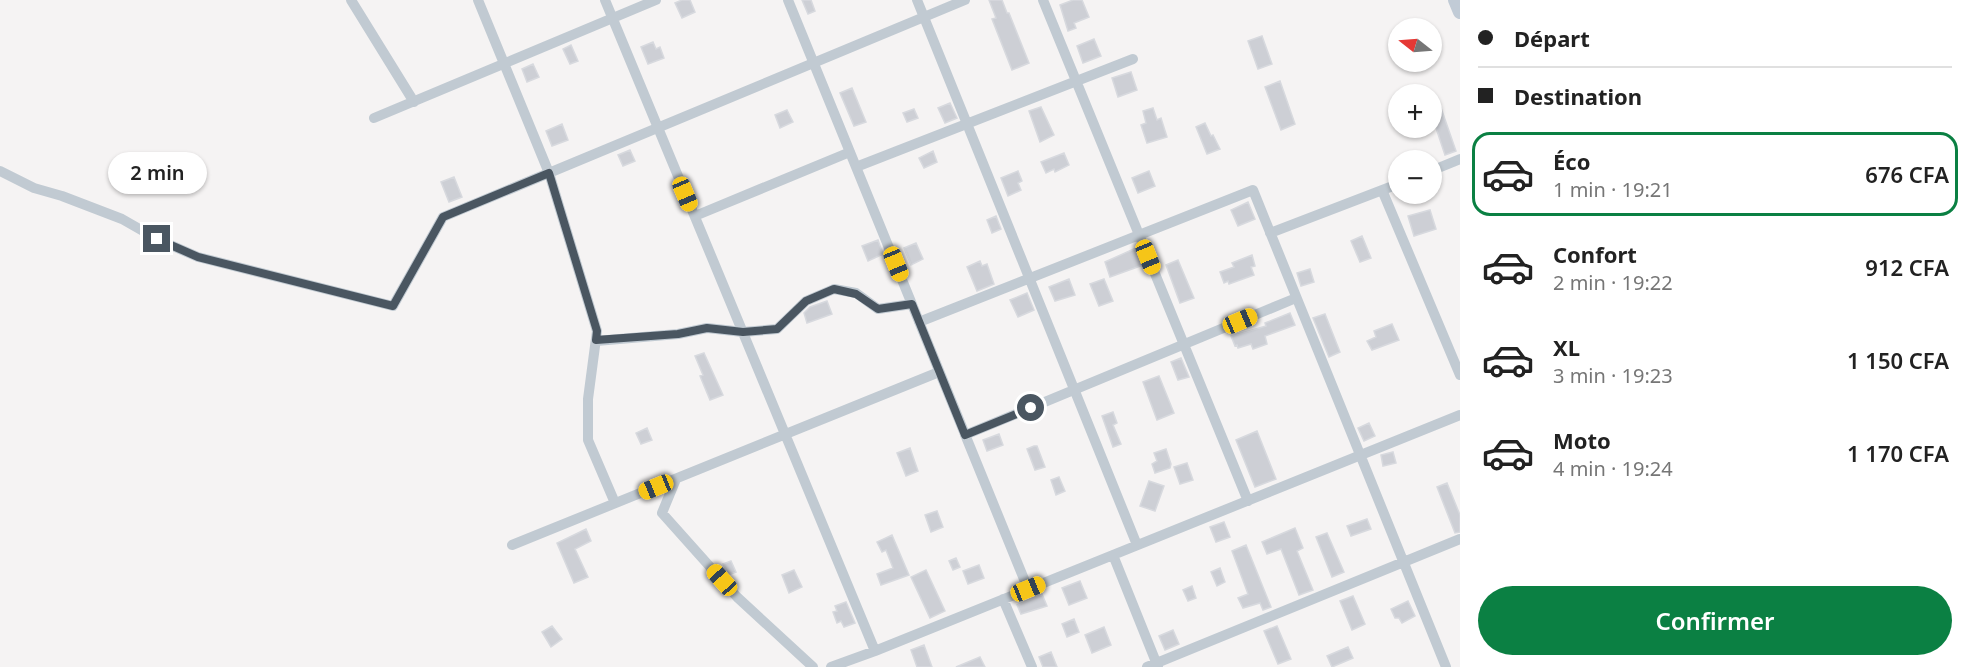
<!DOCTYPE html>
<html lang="fr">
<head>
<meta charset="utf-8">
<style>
	:root { --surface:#fff; --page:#f6f6f6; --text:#222; --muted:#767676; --line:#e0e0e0; --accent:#0b8043 }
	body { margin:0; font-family:"Noto Sans",sans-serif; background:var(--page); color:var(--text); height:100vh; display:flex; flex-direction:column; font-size:22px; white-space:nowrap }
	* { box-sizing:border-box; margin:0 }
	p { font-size:20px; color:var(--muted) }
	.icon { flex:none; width:33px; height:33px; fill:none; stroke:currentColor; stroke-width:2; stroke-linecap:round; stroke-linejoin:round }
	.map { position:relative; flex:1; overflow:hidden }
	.sheet { display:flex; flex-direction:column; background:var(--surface); width:510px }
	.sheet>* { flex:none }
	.hud { display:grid; align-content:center; height:132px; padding:0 18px; background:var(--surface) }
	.needle { width:39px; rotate:287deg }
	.buttons { position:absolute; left:1388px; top:18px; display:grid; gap:12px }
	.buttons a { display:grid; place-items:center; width:54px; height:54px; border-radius:50%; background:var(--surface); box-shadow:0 2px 4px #0004; font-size:30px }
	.end { position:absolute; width:27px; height:27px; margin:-14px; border:8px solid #4a5661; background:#fff; box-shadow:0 0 0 3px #fff }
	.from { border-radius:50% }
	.bubble { position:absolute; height:42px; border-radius:21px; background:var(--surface); box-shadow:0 2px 4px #0004; font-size:20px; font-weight:600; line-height:42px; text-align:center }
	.car { position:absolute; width:18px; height:36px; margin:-18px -9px; border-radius:8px; box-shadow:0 0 4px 2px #0007; background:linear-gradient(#f5c518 24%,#345 0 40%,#f5c518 0 76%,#345 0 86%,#f5c518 0) }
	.hud b { display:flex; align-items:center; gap:21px; height:57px; font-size:22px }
	.hud b+b { border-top:2px solid var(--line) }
	.hud i { width:15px; height:15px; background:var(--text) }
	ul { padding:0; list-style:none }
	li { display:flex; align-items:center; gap:18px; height:84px; margin:0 12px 9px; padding:0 6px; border:3px solid transparent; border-radius:18px }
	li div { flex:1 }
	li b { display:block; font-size:22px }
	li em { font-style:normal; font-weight:600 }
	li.on { border-color:var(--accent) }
	li>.icon { width:54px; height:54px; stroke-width:1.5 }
	.button { display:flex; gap:12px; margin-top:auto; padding:12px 18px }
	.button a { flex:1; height:69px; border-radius:36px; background:var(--accent); color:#fff; font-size:24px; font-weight:600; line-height:69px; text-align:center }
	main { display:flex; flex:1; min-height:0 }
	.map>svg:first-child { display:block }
	.building { fill:#cdcfd5; stroke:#d7d9de; stroke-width:1.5 }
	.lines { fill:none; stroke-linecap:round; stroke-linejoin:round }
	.minor { stroke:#c1cad2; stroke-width:10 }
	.secondary { stroke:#c1cbd6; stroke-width:14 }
	.route { stroke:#4a5661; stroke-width:8 }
</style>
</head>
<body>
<main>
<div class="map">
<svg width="1460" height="667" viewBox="0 0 1460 667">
	<rect width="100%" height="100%" fill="#f5f3f3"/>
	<path class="building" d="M682 0H690L695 12 682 18 675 3Z
		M802 0H811L815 11 808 14Z
		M989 0H1002L1007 13H1009L1029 63 1012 70 992 19 996 18Z
		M1073 0H1082L1089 17 1074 23 1076 28 1068 31 1060 5Z
		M1262 36 1272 64 1258 69 1248 41Z
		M1094 39 1101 56 1083 63 1077 46Z
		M653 42 656 49 660 47 664 58 648 64 641 47Z
		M571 45 578 61 570 64 563 49Z
		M533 64 539 77 527 82 522 69Z
		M1131 72 1137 90 1118 97 1112 78Z
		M1280 81 1295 124 1281 130 1265 87Z
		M852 88 866 122 854 126 840 93Z
		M950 103 957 118 945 123 938 108Z
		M1440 105 1456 151 1445 155 1434 122 1431 123V108Z
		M1041 107 1054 135 1040 142 1029 111Z
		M1153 108 1157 120 1161 118 1167 137 1147 143 1141 125 1146 123 1143 111Z
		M914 109 918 118 907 122 903 113Z
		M787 110 793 122 780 128 775 115Z
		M1205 123 1211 136 1213 135 1220 149 1207 154 1196 127Z
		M562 124 568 140 552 146 546 131Z
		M630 150 635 161 623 166 618 155Z
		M933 151 937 162 924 168 919 158Z
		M1064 153 1069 165 1055 172 1054 169 1046 173 1041 162Z
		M1018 171 1022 181 1018 183 1021 190 1008 196 1001 178Z
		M1149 171 1155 186 1138 193 1132 178Z
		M454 177 462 197 449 202 441 182Z
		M1248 202 1255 219 1238 226 1231 210Z
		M1430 210 1436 229 1414 236 1408 216Z
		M996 216 1001 229 992 233 987 220Z
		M1362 236 1371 258 1360 262 1351 241Z
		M878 240 883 254 868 261 862 246Z
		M916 243 923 259 911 265 904 248Z
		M1136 248 1143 265 1110 277 1105 262Z
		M1252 255 1255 266 1251 267 1254 275 1229 284 1228 281 1224 283 1220 272 1234 267 1232 263Z
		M1178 260 1194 298 1180 303 1166 265Z
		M980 261 982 266 987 264 994 284 977 291 967 267Z
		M1310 269 1314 282 1301 286 1297 273Z
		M1069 279 1075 295 1055 301 1049 287Z
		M1104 279 1113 301 1099 306 1090 284Z
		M1027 293 1034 310 1018 317 1010 300Z
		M827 301 832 314 807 323 804 313 810 307Z
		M1290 313 1295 325 1265 336 1267 344 1253 349 1251 344 1238 348 1237 345 1235 346 1231 336 1266 326 1265 323Z
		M1325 314 1340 352 1329 357 1313 318Z
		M1392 324 1399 340 1372 350 1367 341 1376 337 1374 331Z
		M704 353 723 395 710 400 700 376 703 375 695 356Z
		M1181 358 1189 377 1178 380 1171 362Z
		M1159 376 1174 413 1157 420 1143 382Z
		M1113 412 1117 423 1113 425 1121 444 1113 447 1102 416Z
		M1369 423 1375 436 1364 441 1358 428Z
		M647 428 652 440 641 444 636 433Z
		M1257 431 1276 479 1255 487 1236 440Z
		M999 434 1003 445 987 451 983 440Z
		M1034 446H1037L1045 467 1035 470 1027 449Z
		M910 448 918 471 906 476 897 453Z
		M1166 449 1171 464 1170 468 1155 473 1152 464 1157 461 1154 453Z
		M1393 452 1396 463 1383 466 1381 455Z
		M1187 463 1193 480 1180 484 1174 467Z
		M1059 477 1065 491 1056 495 1051 480Z
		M1149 481 1164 486 1155 511 1140 506Z
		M1447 483 1460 515V532L1455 533 1437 487Z
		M937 511 943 527 931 532 925 515Z
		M1367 519 1371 529 1351 536 1347 526Z
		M1224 522 1230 537 1216 542 1210 527Z
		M1295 528 1303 548 1297 551 1313 590 1299 595 1281 549 1267 554 1262 542Z
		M586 529 591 541 575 549 588 577 574 583 557 543Z
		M1327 533 1344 572 1332 577 1316 537Z
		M892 535 909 575 881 585 877 574 893 568 886 550 882 552 877 542Z
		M1246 545 1271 607 1263 610 1260 603 1243 608 1238 598 1248 594 1232 551Z
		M956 558 960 567 953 570 949 561Z
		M731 561 736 572 728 575 723 564Z
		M979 565 984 578 968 584 963 571Z
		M1220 568 1225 582 1217 586 1211 572Z
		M794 570 802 587 789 593 782 575Z
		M926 570 945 611 930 618 911 577Z
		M1080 581 1087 598 1069 605 1062 588Z
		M1192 586 1196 598 1188 601 1183 590Z
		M1042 594 1047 606 1021 614 1017 605Z
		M1353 596 1365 624 1352 630 1340 601Z
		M1408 601 1415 616 1402 623 1399 618H1395L1391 609Z
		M846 602 855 623 844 627 841 621 837 623 833 612 837 611 835 606Z
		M1074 619 1079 632 1067 637 1062 624Z
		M552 626 562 639 551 647 542 632Z
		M1277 626 1291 659 1278 664 1264 631Z
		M1104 627 1111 645 1092 653 1085 635Z
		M1173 630 1179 644 1165 650 1159 636Z
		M924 645 932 667H917L911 650Z
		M1348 647 1353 658 1332 667 1327 656Z
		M1051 652 1057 667H1043L1039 657Z
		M980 657 985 667H956Z"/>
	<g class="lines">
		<path class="minor" d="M351 0 414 102
			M478 0 549 173 597 331 588 399V440L615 503
			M605 0 875 651
			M788 0 1028 589
			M917 0 1137 545
			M1043 0 1248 501
			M374 118 656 0
			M856 167 1133 59
			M0 171 34 188 62 196 122 219 157 239 198 257 393 306 443 217 965 0
			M1431 171 1460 159
			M1382 190 1460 375
			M695 216 850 152
			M1270 233 1398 184
			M919 322 1253 190 1446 667
			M596 341 678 334 707 328 743 332 777 329 806 301 834 289 856 293 878 309 912 304
			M965 435 1296 298
			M676 479 662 513 737 597 813 667
			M512 545 939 372
			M1113 555 1158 667
			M1003 599 1032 667
			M831 667 875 651 1460 415
			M1147 667 1460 539"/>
		<path class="secondary" d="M1455 0 1460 12"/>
	</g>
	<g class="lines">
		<path class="route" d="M157 239 198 257 393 306 443 217 549 173 597 331 596 340 678 334 707 328 743 332 777 329 806 301 834 289 856 294 878 309 912 304 965 435 1031 408"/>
	</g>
</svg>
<div class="buttons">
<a><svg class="needle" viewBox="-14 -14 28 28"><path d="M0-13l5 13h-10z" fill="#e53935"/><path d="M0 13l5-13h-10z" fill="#767676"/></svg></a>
<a>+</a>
<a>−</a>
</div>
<i class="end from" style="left:1031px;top:408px"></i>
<i class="end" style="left:157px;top:239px"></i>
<div class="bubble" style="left:108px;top:152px;width:99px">2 min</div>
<i class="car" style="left:685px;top:194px;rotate:157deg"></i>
<i class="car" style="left:1148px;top:257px;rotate:158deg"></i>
<i class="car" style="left:896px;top:264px;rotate:158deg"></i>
<i class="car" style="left:1240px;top:321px;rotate:67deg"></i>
<i class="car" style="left:656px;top:487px;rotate:248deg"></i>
<i class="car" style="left:722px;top:580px;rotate:318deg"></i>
<i class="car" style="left:1028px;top:589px;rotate:68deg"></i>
</div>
<section class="sheet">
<div class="hud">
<b><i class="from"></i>Départ</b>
<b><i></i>Destination</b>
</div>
<ul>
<li class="on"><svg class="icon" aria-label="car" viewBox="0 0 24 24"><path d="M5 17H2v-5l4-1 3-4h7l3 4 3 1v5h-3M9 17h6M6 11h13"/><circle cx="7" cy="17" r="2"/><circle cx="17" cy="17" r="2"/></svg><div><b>Éco</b><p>1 min · 19:21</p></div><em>676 CFA</em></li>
<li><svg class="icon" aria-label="car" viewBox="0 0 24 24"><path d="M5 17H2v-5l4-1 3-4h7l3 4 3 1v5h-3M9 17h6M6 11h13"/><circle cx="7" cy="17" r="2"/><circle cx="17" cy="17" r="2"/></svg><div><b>Confort</b><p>2 min · 19:22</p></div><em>912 CFA</em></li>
<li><svg class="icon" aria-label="car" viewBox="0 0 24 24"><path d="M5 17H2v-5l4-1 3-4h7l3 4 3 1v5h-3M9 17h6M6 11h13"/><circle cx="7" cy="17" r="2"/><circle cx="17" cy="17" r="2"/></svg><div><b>XL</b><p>3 min · 19:23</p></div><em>1 150 CFA</em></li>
<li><svg class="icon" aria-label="car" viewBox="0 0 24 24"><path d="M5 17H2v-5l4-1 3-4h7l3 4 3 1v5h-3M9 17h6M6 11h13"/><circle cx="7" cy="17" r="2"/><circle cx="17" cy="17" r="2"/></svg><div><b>Moto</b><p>4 min · 19:24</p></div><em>1 170 CFA</em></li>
</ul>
<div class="button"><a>Confirmer</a></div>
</section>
</main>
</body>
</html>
